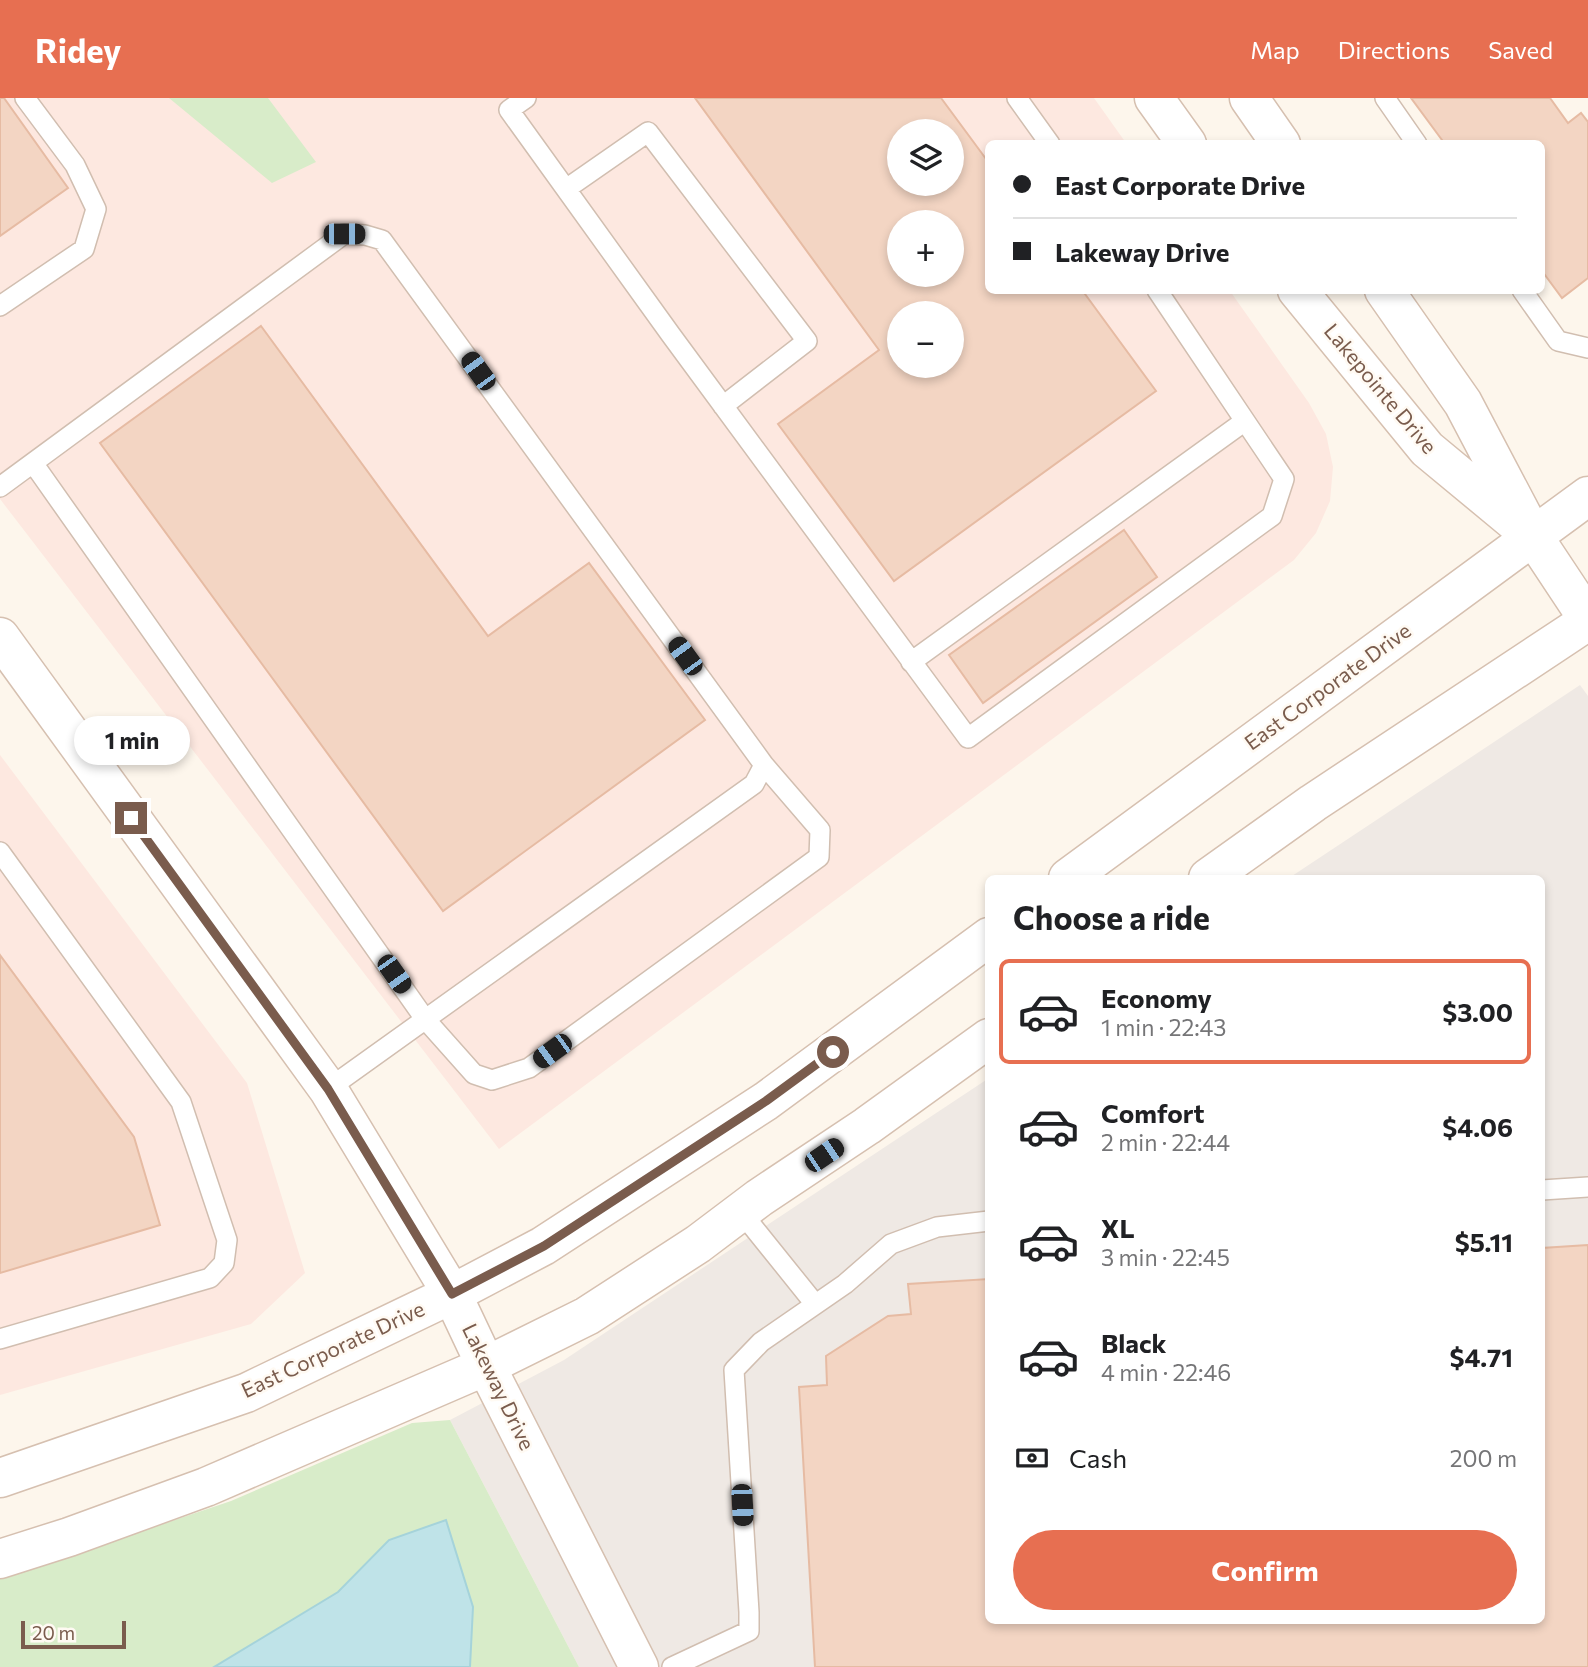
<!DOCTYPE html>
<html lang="en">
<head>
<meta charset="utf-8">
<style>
	:root { --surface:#fff; --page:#f2f2f2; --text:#202124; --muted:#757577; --line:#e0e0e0; --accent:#e76f51 }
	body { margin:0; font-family:Commissioner,sans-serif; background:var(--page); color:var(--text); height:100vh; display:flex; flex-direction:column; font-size:26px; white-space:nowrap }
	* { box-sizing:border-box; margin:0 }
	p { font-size:23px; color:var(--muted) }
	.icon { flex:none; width:38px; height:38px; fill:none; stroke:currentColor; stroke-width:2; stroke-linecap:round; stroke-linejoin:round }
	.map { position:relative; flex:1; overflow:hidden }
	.details { position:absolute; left:985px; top:777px; width:560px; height:749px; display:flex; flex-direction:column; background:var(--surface); border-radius:10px; box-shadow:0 4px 10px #0003 }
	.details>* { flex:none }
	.hud { position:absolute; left:985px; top:42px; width:560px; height:154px; border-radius:10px; box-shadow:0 4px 10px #0003; display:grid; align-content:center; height:154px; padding:0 28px; background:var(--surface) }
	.fabs { position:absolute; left:887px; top:21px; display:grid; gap:14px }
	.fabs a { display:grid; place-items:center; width:77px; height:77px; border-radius:50%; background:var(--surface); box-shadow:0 4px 10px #0003; font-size:35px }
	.scale { position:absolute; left:21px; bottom:18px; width:105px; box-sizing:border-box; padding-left:7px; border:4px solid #7a5c4d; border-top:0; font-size:19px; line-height:24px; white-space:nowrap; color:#7a5c4d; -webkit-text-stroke:5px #fffaf3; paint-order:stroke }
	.end { position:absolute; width:32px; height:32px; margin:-16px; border:9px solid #7a5c4d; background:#fff; box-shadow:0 0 0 4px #fff }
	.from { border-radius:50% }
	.bubble { position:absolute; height:49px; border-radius:24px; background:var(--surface); box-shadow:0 4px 10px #0003; font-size:23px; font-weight:700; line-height:49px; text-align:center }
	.car { position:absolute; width:21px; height:42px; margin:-21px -10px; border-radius:9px; box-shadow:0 0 5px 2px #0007; background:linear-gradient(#222 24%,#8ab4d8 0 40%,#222 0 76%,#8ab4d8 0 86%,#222 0) }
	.hud b { display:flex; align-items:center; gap:24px; height:66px; font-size:26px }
	.hud b+b { border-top:2px solid var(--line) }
	.hud i { width:18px; height:18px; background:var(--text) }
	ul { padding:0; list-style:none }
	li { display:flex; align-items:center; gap:21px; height:105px; margin:0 14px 10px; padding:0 14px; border:4px solid transparent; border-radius:10px }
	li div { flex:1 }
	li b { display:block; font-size:26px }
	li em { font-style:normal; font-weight:700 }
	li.selected { border-color:var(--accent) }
	li>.icon { width:63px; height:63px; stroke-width:1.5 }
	h2 { padding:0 28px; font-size:32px; line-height:84px }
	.pay { display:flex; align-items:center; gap:18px; height:77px; padding:0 28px; font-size:26px }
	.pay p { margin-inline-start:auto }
	.button { display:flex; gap:14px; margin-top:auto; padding:14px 28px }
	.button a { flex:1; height:80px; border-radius:42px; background:var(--accent); color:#fff; font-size:28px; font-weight:700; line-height:80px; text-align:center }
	header { display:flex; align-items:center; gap:42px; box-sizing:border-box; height:98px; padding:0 35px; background:var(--accent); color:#fff }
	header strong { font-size:33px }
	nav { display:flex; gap:38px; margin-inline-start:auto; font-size:24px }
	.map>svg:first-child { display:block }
	.commercial { fill:#fde8e0; fill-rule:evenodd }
	.industrial { fill:#efe9e4 }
	.green { fill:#d8ecc9 }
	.water { fill:#bfe3e8; stroke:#a5d3da; stroke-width:2 }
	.building { fill:#f3d5c3; stroke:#e6bba3; stroke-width:2; fill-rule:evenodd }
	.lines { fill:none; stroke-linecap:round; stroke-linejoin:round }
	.lane-casing { stroke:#d1beb0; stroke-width:22 }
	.secondary-casing { stroke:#d6c0b0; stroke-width:41 }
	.lane { stroke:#fff; stroke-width:19 }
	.secondary { stroke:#fff; stroke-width:38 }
	.route { stroke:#7a5c4d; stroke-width:9 }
	.labels { text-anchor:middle; stroke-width:5; stroke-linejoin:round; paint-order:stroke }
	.street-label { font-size:21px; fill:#7a5c4d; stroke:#fffaf3 }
</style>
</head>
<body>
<header>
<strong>Ridey</strong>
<nav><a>Map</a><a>Directions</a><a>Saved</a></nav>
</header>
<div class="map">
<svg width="1588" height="1569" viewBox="0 0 1588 1569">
	<rect width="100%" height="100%" fill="#fdf6ec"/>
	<path class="commercial" d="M0 0H1094L1126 45 989 46V192L1230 193 1309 305 1326 336 1333 369 1330 403 1316 435 1294 462 499 1051 0 401ZM900 33H952V86H900ZM900 124H952V177H900ZM900 215H952V268H900Z
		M0 657 247 985 305 1175 251 1226 0 1297Z"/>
	<path class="industrial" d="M1580 587 1588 598V1569H579L450 1322 564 1262 989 980V1522H1542V780H1289Z"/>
	<path class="green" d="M169 0H268L316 64 272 85Z
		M450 1322 579 1569H0V1481L231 1403 412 1325Z"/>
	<path class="water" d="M446 1422 473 1509 470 1569H214L338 1494 389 1442Z"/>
	<path class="building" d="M0 0H4L68 90 0 138Z
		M695 0H941L989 65V192H1082L1156 293 894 483 778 326 879 252ZM900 33H952V86H900ZM900 124H952V177H900ZM900 215H952V268H900Z
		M1411 0H1550L1568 25 1581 15 1588 24V180L1562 200 1542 173V46H1445Z
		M261 228 488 538 589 465 705 622 443 813 100 345Z
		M1124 432 1157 479 983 605 949 557Z
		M0 857 134 1039 160 1127 0 1175Z
		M1588 1147V1569H815L799 1289 827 1287 826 1258 888 1218 911 1216 908 1186 989 1181V1522H1542V1150Z"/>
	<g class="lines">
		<g class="lane-casing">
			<path id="lane" d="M526 0 509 12 671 237 968 640 1272 418 1284 381 1157 192
				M1017 0 1050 46
				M1385 0 1417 46
				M566 91 648 34 807 243 723 308
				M1522 192 1558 243 1588 250
				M0 208 84 151 96 111 75 67 25 0
				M33 365 425 921 474 976 492 982 529 970 819 759 820 732 764 667
				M0 389 344 136 365 137 382 142 764 667 754 686 328 991
				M911 564 1245 323
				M0 754 181 1004 227 1142 224 1165 210 1180 0 1241
				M1542 1092 1588 1089
				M741 1114 815 1206
				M672 1569 749 1533V1514L734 1272 761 1244 845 1186 891 1146 937 1129 989 1123"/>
		</g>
		<g class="secondary-casing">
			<path id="secondary" d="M1154 0 1187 46
				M1249 0 1281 46
				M1297 192 1427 351 1520 428
				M1384 192 1463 305 1533 438 1588 521
				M0 539 328 991 452 1196 486 1268 639 1569
				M1068 780 1588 398
				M1208 780 1313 705 1588 523
				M0 1380 246 1295 452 1196 543 1148 766 1003 989 839
				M0 1461 69 1439 206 1389 486 1268 587 1218 698 1146 759 1100 867 1028 989 940"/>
		</g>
		<use href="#lane" class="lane"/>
		<use href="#secondary" class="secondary"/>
	</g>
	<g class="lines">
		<path class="route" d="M131 720 328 991 452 1196 544 1148 766 1003 833 954"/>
	</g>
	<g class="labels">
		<g class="street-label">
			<text transform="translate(1380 291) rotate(50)" y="7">Lakepointe Drive</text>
			<text transform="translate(1328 589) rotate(-36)" y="7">East Corporate Drive</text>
			<text transform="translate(333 1252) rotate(-25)" y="7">East Corporate Drive</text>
			<text transform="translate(498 1289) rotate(64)" y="7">Lakeway Drive</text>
		</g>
	</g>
</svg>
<div class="fabs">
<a><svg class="icon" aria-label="layers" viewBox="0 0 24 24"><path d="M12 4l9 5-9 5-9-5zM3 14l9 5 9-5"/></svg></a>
<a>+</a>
<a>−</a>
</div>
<div class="scale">20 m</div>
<i class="end from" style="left:833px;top:954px"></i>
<i class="end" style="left:131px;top:720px"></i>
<div class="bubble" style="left:74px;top:618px;width:116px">1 min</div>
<i class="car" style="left:344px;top:136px;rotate:90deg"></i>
<i class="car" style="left:478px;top:273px;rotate:324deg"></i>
<i class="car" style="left:685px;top:558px;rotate:324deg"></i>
<i class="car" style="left:394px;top:876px;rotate:145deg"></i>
<i class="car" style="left:552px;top:953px;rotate:234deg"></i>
<i class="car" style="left:824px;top:1057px;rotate:56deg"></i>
<i class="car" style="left:742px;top:1407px;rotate:177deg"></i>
<div class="hud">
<b><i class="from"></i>East Corporate Drive</b>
<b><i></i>Lakeway Drive</b>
</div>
<section class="details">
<h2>Choose a ride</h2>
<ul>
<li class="selected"><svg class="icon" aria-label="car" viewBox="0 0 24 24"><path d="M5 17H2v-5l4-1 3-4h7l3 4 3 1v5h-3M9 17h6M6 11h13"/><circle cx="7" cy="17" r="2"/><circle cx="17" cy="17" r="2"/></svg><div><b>Economy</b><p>1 min · 22:43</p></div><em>$3.00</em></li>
<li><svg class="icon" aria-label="car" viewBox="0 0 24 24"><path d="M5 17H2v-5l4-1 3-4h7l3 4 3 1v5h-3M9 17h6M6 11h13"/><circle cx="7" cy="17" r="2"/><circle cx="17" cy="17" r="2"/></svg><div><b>Comfort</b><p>2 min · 22:44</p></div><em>$4.06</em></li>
<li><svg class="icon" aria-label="car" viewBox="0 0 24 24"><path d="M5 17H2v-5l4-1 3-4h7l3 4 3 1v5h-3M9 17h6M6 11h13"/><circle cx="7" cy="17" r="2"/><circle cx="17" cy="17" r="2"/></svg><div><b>XL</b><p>3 min · 22:45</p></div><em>$5.11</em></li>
<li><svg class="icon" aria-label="car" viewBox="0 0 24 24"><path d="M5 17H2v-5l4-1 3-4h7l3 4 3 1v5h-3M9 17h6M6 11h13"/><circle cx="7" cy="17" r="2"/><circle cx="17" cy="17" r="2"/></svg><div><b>Black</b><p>4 min · 22:46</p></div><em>$4.71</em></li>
</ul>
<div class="pay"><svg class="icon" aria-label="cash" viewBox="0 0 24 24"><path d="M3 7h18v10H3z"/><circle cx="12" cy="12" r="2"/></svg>Cash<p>200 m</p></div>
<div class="button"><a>Confirm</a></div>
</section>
</div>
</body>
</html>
